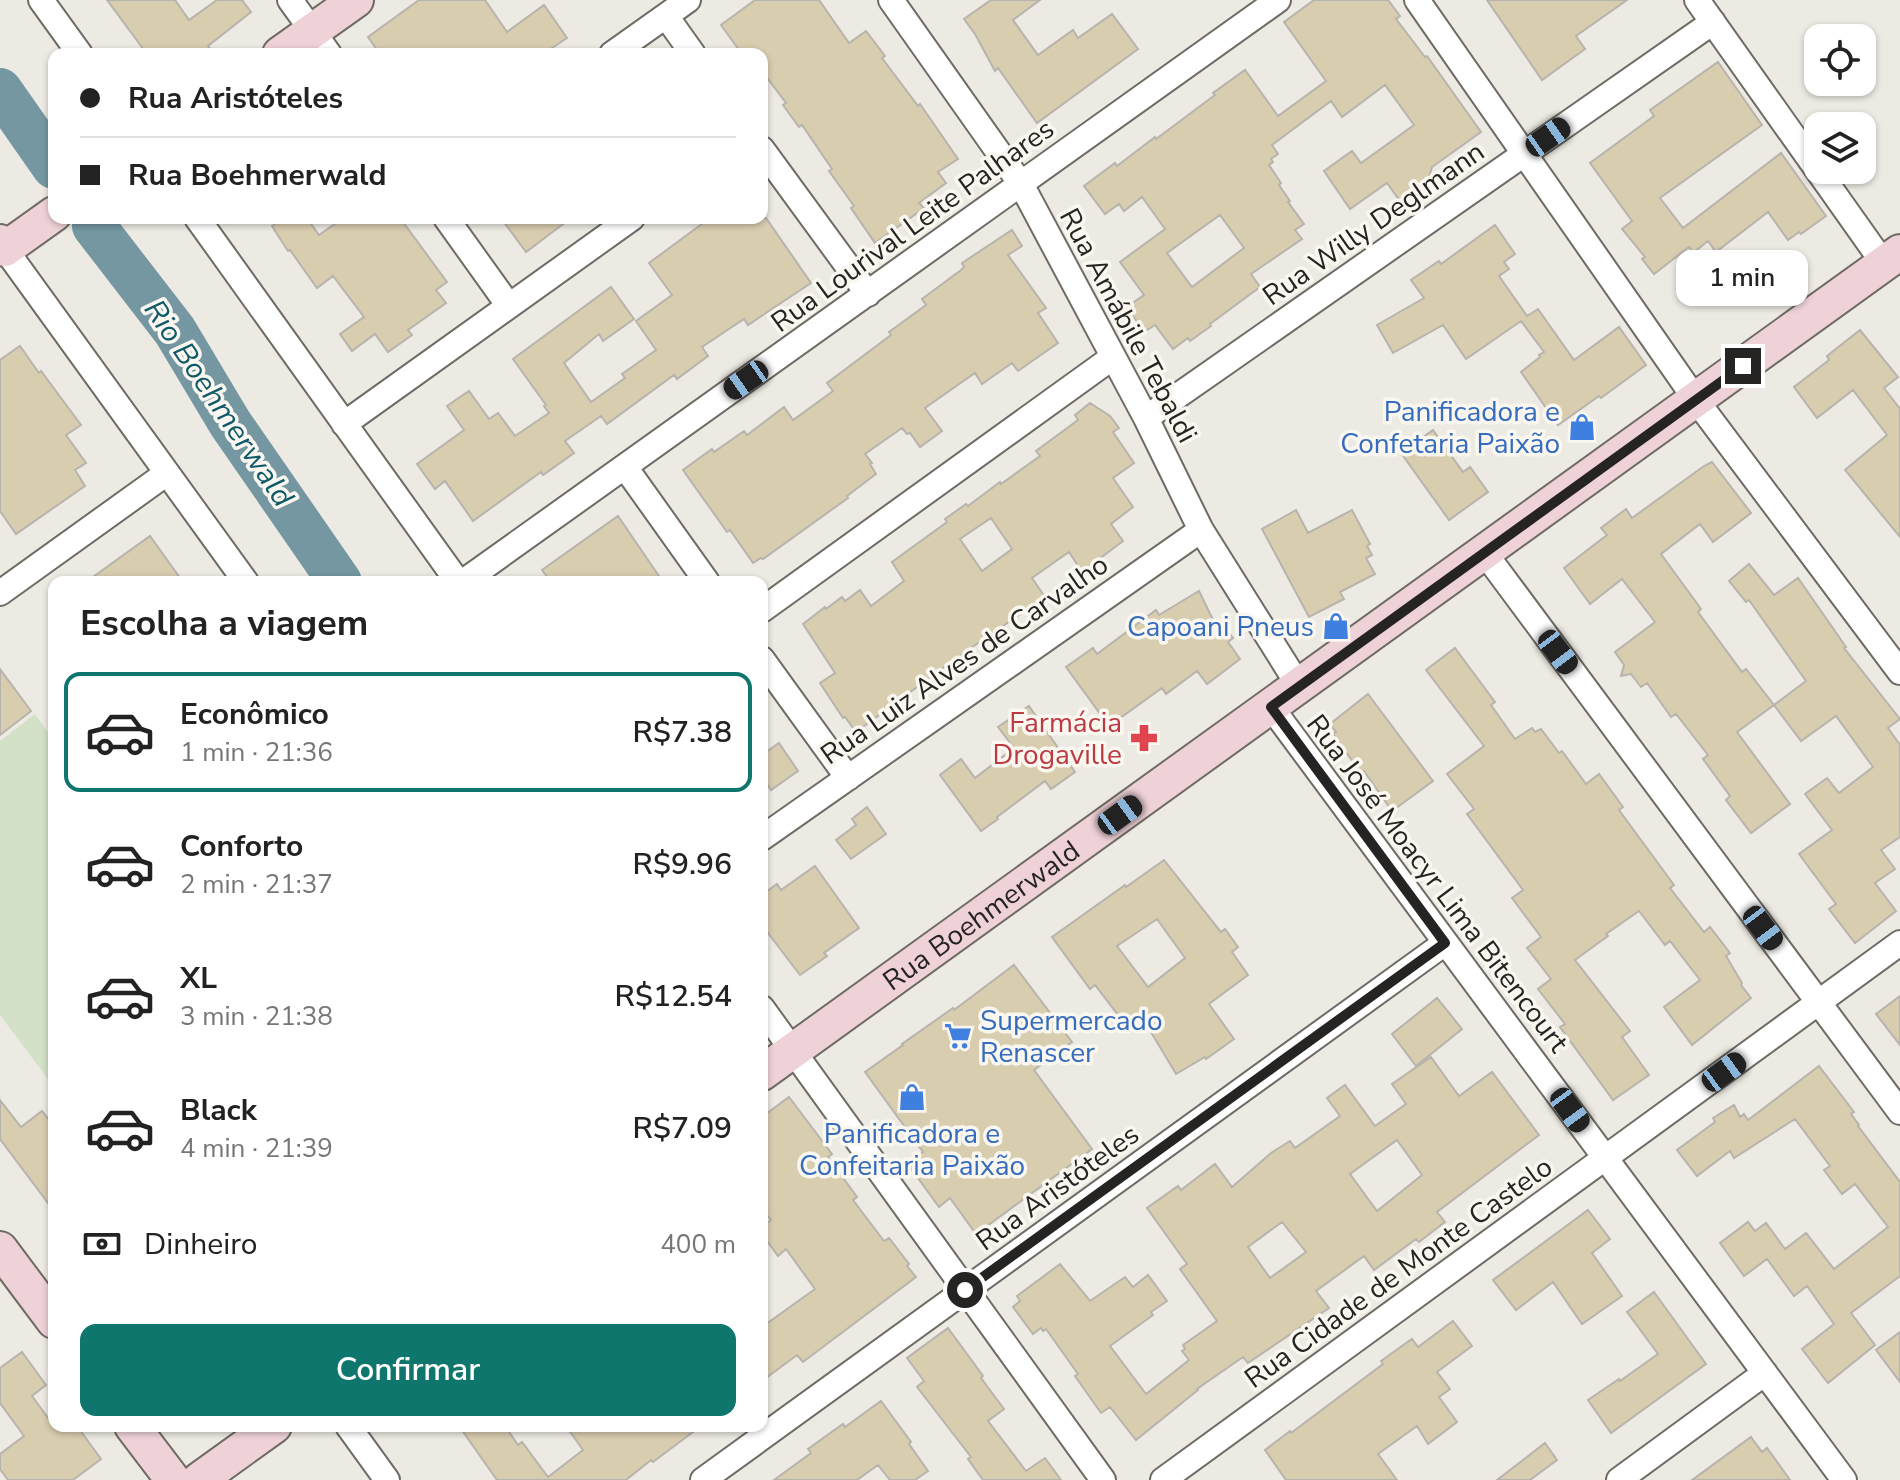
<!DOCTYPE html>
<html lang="pt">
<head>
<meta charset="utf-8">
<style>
	:root { --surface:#fff; --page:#f6f6f6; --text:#222; --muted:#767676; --line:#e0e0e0; --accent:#0f766e }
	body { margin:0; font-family:"Nunito Sans",sans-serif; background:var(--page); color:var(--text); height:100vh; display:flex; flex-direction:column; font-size:30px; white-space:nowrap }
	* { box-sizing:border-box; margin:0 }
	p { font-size:26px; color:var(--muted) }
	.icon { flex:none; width:44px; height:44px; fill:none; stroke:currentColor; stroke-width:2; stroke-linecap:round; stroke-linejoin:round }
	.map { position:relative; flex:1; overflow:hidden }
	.details { position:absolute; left:48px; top:576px; width:720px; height:856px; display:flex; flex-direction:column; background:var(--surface); border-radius:16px; box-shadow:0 2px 6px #0004 }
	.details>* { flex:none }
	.banner { position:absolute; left:48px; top:48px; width:720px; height:176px; border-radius:16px; box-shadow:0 2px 6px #0004; display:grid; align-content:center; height:176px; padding:0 32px; background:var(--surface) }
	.buttons { position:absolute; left:1804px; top:24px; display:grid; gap:16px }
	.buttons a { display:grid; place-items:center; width:72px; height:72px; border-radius:16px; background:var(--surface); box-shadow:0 2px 6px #0004; font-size:40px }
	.end { position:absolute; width:36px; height:36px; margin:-18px; border:10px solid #252422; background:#fff; box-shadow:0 0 0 4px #fff }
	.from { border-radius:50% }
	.bubble { position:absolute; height:56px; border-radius:16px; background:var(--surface); box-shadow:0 2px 6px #0004; font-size:26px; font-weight:600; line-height:56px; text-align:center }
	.car { position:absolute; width:24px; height:48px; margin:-24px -12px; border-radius:10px; box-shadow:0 0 6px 2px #0007; background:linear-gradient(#222 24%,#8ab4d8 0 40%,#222 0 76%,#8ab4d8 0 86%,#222 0) }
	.banner b { display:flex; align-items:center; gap:28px; height:76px; font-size:30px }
	.banner b+b { border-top:2px solid var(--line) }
	.banner i { width:20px; height:20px; background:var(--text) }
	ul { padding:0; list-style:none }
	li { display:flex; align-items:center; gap:24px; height:120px; margin:0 16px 12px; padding:0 16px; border:4px solid transparent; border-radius:16px }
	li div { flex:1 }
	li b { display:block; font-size:30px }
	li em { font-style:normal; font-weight:600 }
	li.active { border-color:var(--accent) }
	li>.icon { width:72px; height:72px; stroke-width:1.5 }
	h2 { padding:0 32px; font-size:36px; line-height:96px }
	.pay { display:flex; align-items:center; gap:20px; height:88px; padding:0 32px; font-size:30px }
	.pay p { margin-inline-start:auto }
	.primary-button { display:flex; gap:16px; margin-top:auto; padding:16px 32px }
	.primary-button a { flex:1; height:92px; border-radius:16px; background:var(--accent); color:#fff; font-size:32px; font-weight:600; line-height:92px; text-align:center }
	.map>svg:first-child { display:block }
	.green { fill:#d4e1c9 }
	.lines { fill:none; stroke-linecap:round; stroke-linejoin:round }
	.river { stroke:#7497a1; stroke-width:44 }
	.building { fill:#d9cdb0; stroke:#b7b4ad; stroke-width:2; fill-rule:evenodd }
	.street-casing { stroke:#6e6b65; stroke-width:28 }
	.secondary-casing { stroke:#6e6b65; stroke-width:38 }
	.street { stroke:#fff; stroke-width:24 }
	.secondary { stroke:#efd2d8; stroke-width:34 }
	.route { stroke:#252422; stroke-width:10 }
	.labels { text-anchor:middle; stroke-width:7; stroke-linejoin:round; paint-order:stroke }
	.street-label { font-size:28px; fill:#252422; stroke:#faf7f0 }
	.shop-label { font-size:28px; fill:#366cbe; stroke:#faf7f0; text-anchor:end }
	.health-label { font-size:28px; fill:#be3a42; stroke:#faf7f0; text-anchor:end }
	.water-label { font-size:30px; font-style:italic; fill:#105969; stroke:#faf7f0 }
</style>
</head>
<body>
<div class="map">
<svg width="1900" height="1480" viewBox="0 0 1900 1480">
	<rect width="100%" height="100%" fill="#edeae3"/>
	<path class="green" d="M35 714 54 741V1087L0 1015V741Z"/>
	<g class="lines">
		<path class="river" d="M0 90 54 167
			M94 226 175 331 230 423 340 582"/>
	</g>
	<path class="building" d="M107 0H175L189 20 217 0H242L251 12 208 46 214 54H147Z
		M419 0H485L507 32 544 5 567 38 543 54H380L368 37Z
		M755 0H819L849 43 866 31 885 56 882 58 918 106 920 104 958 159 938 172 946 183 919 203 924 208 875 243 851 208 854 206 829 171 832 169 802 125 799 127 783 105 786 103 762 71V54H742L721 25Z
		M991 0H1040L1013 20 1038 55 1073 30 1078 38 1112 14 1138 49 1037 123 998 68 995 71 975 34 964 19Z
		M1314 0H1388L1400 16 1396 19 1425 57 1427 56 1481 132 1432 167 1428 181 1400 201 1387 183 1350 209 1324 171 1352 151 1361 163 1414 125 1385 85 1342 117 1331 101 1272 145 1278 154 1271 159 1273 162 1269 165 1281 183 1279 185 1290 201 1288 202 1304 224 1295 230 1302 239 1251 274 1260 287 1210 324 1211 326 1190 341 1188 338 1173 349 1155 325 1144 332 1127 307 1144 295 1120 262 1165 229 1142 197 1124 211 1119 204 1105 214 1084 186 1115 163 1117 166 1155 137 1156 139 1215 95 1213 93 1245 70 1278 116 1326 81 1284 22ZM1220 215 1244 248 1192 287 1167 253Z
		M1487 0H1627L1576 36 1585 49 1542 80Z
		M1718 62 1762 125 1660 198 1683 228 1781 153 1826 216 1801 234 1799 232 1788 240 1768 212 1716 252 1708 241 1693 253 1689 247 1654 274 1642 259 1645 257 1622 229 1632 221 1590 163 1654 116 1650 110Z
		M284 218H307L319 235 343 218H400L447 282 436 290 446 303 408 330 412 335 388 352 375 334 352 351 340 334 364 317 333 276 317 288 290 250 288 251 272 226Z
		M501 218H571L526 252Z
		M710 218H766L811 283 748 325 744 319 702 347 708 356 677 379 674 375 607 424 601 416 565 441 574 453 543 475 541 472 473 521 445 481 435 489 417 464 464 430 447 406 469 391 489 419 498 413 515 436 549 413 544 406 546 405 513 359 611 287 634 319 603 341 599 334 564 363 591 402 625 378 622 374 656 350 636 321 672 295 649 263Z
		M1495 225 1515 254 1504 262 1509 269 1499 276 1527 316 1538 309 1574 360 1619 327 1646 365 1601 398 1599 396 1558 425 1521 372 1540 357 1539 355 1544 352 1521 321 1466 359 1443 325 1393 353 1377 325 1424 298 1411 280 1439 261 1441 264Z
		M1012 230 1022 246 1008 255 1046 308 1038 313 1058 343 1018 371 1012 363 982 384 975 373 925 408 942 431 920 447 910 433 907 434 902 428 865 454 872 463 870 464 876 474 847 496 848 498 763 559 761 558 753 563 730 530 727 532 683 470 712 449 714 452 744 431 747 435 784 407 793 420 833 391 827 383 891 335 889 332 926 305 922 299 961 270 964 267 962 263Z
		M1860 330 1898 377 1884 388 1900 409V537L1845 470 1887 435 1853 390 1817 418 1794 387 1829 360 1827 356Z
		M20 346 39 373 41 371 81 425 66 435 86 463 75 470 85 486 16 534 0 511V360Z
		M1090 403 1110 416 1119 428 1113 432 1134 463 1113 478 1133 507 1111 524 1123 541 1082 572 1069 552 1032 578 1045 597 958 657 856 732 845 717 843 718 820 683 835 673 803 624 825 607 826 609 842 597 845 601 860 590 871 606 904 581 892 562 947 522 945 519 966 504 968 506 1000 482 1001 484 1040 456 1036 451 1078 420 1075 415ZM991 518 1012 549 982 571 960 539Z
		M1433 430 1463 472 1470 467 1488 492 1449 520 1401 453Z
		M1712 462 1751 513 1713 542 1700 524 1661 554 1701 609 1698 612 1742 672 1746 669 1774 705 1737 732 1790 804 1751 833 1726 800 1730 796 1703 759 1708 755 1676 714 1671 717 1647 683 1641 687 1631 674 1621 676 1624 665 1615 652 1655 622 1622 579 1590 604 1564 568 1607 535 1601 528 1626 509 1632 518 1704 466Z
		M1296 510 1308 533 1352 510 1370 544 1367 546 1372 555 1366 558 1375 574 1340 592 1344 599 1309 617 1262 529Z
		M618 516 663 582H551L542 570Z
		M150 536 183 582H86Z
		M1749 564 1774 595 1798 578 1846 647 1844 648 1900 719 1888 728 1900 745V837L1881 850 1895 869 1875 883 1896 911 1855 943 1829 909 1836 904 1799 854 1832 830 1805 794 1827 778 1839 793 1873 767 1836 716 1801 741 1774 705 1806 681 1749 600 1746 602 1729 581Z
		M1199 591 1216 626 1221 622 1233 638 1228 642 1240 659 1207 684 1197 671 1166 694 1162 688 1109 726 1066 667 1093 648 1097 654 1156 610 1159 615Z
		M1455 648 1495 702 1491 705 1515 739 1532 728 1535 732 1541 729 1559 753 1562 751 1586 784 1599 774 1623 807 1619 810 1674 885 1670 888 1704 932 1710 927 1730 953 1726 956 1742 983 1741 985 1751 998 1692 1045 1664 1007 1700 980 1670 941 1665 945 1639 911 1606 934 1608 936 1575 960 1630 1031 1622 1037 1649 1075 1613 1100 1560 1027 1565 1024 1538 989 1551 979 1527 948 1541 937 1512 898 1523 890 1467 814 1474 809 1447 774 1484 746 1426 670Z
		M0 669 31 711 0 735Z
		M1368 694 1433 781 1392 811 1364 771 1361 773 1333 734 1336 732 1330 724Z
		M1029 706 1075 772 1051 789 1045 781 997 817 998 819 981 831 940 775 961 759 975 778 1014 748 998 727Z
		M779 743 798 771 771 790 762 777V755Z
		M867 807 886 834 851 859 836 840 856 825 852 819Z
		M1164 860 1221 932 1225 929 1238 947 1232 952 1248 975 1209 1004 1234 1039 1206 1059 1205 1057 1176 1074 1142 1017 1128 1028 1095 985 1090 989 1052 937 1125 885 1126 887ZM1157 919 1185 958 1148 987 1117 946Z
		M815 866 859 928 824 953 827 956 800 975 762 925V895L777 884 781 890Z
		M1014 965 1072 1042 1034 1070 1092 1149 976 1234 950 1198 939 1207 910 1167 922 1159 919 1155 923 1152 865 1072 903 1045 902 1044 953 1008 954 1010Z
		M1900 996V1045L1876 1014Z
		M1437 998 1462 1029 1416 1066 1392 1034Z
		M1431 1057 1459 1096 1492 1072 1539 1135 1437 1212 1445 1222 1419 1242 1416 1239 1374 1270 1364 1256 1316 1291 1329 1308 1248 1363 1243 1357 1197 1389 1198 1390 1136 1440 1110 1407 1101 1413 1075 1376 1078 1374 1046 1329 1043 1331 1041 1328 1033 1334 1013 1307 1020 1301 1017 1296 1060 1264 1090 1301 1125 1277 1133 1287 1148 1275 1167 1301 1151 1312 1153 1315 1110 1346 1146 1394 1189 1360 1182 1351 1185 1349 1183 1345 1217 1321 1180 1269 1187 1264 1147 1208 1178 1186 1181 1190 1215 1164 1232 1187 1271 1153 1290 1141 1295 1148 1340 1116 1327 1098 1345 1085 1375 1126 1406 1104 1392 1084ZM1397 1140 1422 1175 1377 1211 1350 1174ZM1282 1222 1306 1252 1270 1278 1248 1247Z
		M1819 1066 1854 1112 1851 1114 1859 1125 1858 1126 1900 1182V1276L1851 1313 1875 1345 1828 1383 1802 1349 1834 1324 1807 1286 1794 1296 1767 1259 1744 1276 1720 1243 1748 1222 1755 1231 1766 1223 1785 1249 1806 1233 1834 1269 1888 1227 1855 1184 1842 1194 1824 1170 1830 1166 1795 1119 1734 1158 1730 1151 1697 1176 1677 1150 1715 1122 1713 1118 1734 1105 1740 1117 1744 1114 1748 1120Z
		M789 1097 832 1154 828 1157 857 1197 853 1200 884 1241 889 1238 909 1264 907 1266 916 1277 803 1362 797 1355 762 1381V1327L815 1289 786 1249 778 1256 762 1234V1227L771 1220 762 1209V1117Z
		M0 1100 21 1127 42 1111 54 1126V1211L0 1139Z
		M1588 1210 1610 1239 1592 1253 1622 1296 1582 1324 1553 1282 1516 1310 1493 1280Z
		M1654 1292 1706 1364 1611 1433 1588 1400 1619 1379 1620 1381 1658 1354 1627 1312Z
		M1453 1321 1472 1346 1437 1372 1450 1389 1439 1397 1457 1422 1428 1444 1417 1426 1378 1454 1397 1480H1286L1265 1450 1290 1431 1291 1433 1383 1364 1381 1361 1412 1339 1418 1347Z
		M948 1328 983 1376 981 1378 1004 1409 988 1421 1026 1471 1045 1458 1061 1480H983L968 1459 971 1457 917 1387 924 1381 907 1358Z
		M1900 1332V1382L1876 1350Z
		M22 1352 46 1385 32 1396 54 1426H77L101 1459 73 1480H8L0 1469V1454L24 1436 0 1403V1368Z
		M881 1401 911 1442 909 1444 928 1471 915 1480H890L878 1465 857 1480H774L811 1453 808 1449 843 1424 845 1427Z
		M459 1426H505L518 1445 522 1442 548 1477 583 1450 566 1426H701L653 1462 651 1460 626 1480H497Z
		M1751 1437 1762 1452 1767 1448 1790 1480H1692Z
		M1545 1443 1557 1460 1530 1480H1497Z"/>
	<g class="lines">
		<g class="street-casing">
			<path id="street" d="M41 0 80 54
				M290 0 329 54
				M891 0 1021 184 1146 418 1201 530 1299 686
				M1417 0 1696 400 1900 672
				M1697 0 1884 264
				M666 16 693 54
				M612 54 688 0
				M762 149 868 294
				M197 218 458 582
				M446 218 509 306
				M0 252 5 249 246 582
				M1146 418 1713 22
				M344 424 632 218
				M625 467 707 582
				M1484 552 1900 1112
				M463 582 1278 0
				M0 593 167 473
				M762 610 1113 357
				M762 659 848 778
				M1271 707 1844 1480
				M762 838 1201 530
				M762 1008 1103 1480
				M348 1426 387 1480
				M703 1480 1445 943
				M1163 1480 1900 943
				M1619 1480 1765 1373"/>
		</g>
		<g class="secondary-casing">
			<g id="secondary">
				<path d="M280 54 356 0"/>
				<path d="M0 242 5 249 54 214"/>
				<path id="s1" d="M762 1073 1900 252"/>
				<path d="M0 1249 54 1321"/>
				<path d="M132 1426 173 1480"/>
				<path d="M199 1480 274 1426"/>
			</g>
		</g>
		<use href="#street" class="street"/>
		<use href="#secondary" class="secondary"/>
	</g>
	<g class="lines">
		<path class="route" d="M965 1290 1445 943 1271 707 1743 366"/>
	</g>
	<defs>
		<g id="shop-bare" transform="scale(2.16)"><path d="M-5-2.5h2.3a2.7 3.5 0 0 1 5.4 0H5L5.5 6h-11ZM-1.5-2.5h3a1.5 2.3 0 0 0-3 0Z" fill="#3f7fe0" stroke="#faf7f0" stroke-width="2.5" paint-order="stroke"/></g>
		<g id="pharmacy-bare" transform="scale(2.16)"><path d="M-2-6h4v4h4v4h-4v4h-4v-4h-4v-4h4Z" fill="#e0444e" stroke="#faf7f0" stroke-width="2.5" paint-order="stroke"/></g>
		<g id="supermarket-bare" transform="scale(2.16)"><path d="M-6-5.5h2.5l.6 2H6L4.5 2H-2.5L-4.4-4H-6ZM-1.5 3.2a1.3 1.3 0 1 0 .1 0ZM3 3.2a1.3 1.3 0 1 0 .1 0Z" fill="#3f7fe0" stroke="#faf7f0" stroke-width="2.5" paint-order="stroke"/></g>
	</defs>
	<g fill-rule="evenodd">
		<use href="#shop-bare" x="1582" y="427"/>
		<use href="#shop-bare" x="1336" y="626"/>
		<use href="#pharmacy-bare" x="1144" y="738"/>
		<use href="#supermarket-bare" x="958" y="1036"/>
		<use href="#shop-bare" x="912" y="1097"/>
	</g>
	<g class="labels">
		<g class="street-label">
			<text transform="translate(1373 223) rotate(-35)" y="10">Rua Willy Deglmann</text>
			<text transform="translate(912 225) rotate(-36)" y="10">Rua Lourival Leite Palhares</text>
			<text transform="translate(1129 325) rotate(62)" y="10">Rua Amábile Tebaldi</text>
			<text transform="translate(964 659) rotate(-35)" y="10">Rua Luiz Alves de Carvalho</text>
			<text transform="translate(1438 883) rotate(53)" y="10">Rua José Moacyr Lima Bitencourt</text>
			<text dy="10" stroke="none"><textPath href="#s1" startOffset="270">Rua Boehmerwald</textPath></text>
			<text transform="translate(1057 1187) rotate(-36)" y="10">Rua Aristóteles</text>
			<text transform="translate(1398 1272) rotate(-36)" y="10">Rua Cidade de Monte Castelo</text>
		</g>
		<g class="shop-label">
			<text x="1560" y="421">Panificadora e<tspan x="1560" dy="32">Confetaria Paixão</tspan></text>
			<text x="1314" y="636">Capoani Pneus</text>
			<text x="980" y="1030" text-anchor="start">Supermercado<tspan x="980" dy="32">Renascer</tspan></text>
			<text x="912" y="1143" text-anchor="middle">Panificadora e<tspan x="912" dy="32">Confeitaria Paixão</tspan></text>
		</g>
		<g class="health-label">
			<text x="1122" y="732">Farmácia<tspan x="1122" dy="32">Drogaville</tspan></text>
		</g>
		<g class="water-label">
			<text transform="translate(219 403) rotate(56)" y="10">Rio Boehmerwald</text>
		</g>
	</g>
</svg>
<div class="buttons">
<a><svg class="icon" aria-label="locate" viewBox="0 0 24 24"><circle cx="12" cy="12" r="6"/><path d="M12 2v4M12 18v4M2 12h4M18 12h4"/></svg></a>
<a><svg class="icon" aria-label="layers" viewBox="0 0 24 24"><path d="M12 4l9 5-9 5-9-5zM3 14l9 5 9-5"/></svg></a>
</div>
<i class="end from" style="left:965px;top:1290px"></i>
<i class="end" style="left:1743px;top:366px"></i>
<div class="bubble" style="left:1676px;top:250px;width:132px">1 min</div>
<i class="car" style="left:1548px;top:137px;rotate:55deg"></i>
<i class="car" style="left:746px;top:380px;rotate:235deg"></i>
<i class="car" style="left:1558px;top:652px;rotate:143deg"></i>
<i class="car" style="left:1120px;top:815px;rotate:54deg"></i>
<i class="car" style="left:1763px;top:928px;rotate:143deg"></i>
<i class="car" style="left:1724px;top:1072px;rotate:54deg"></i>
<i class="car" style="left:1570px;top:1110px;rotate:144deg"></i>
<div class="banner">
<b><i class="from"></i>Rua Aristóteles</b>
<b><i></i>Rua Boehmerwald</b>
</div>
<section class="details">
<h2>Escolha a viagem</h2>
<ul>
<li class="active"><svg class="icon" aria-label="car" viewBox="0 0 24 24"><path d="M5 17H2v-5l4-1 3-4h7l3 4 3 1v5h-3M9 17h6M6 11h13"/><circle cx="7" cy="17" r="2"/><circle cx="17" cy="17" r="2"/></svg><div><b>Econômico</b><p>1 min · 21:36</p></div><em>R$7.38</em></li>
<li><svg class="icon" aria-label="car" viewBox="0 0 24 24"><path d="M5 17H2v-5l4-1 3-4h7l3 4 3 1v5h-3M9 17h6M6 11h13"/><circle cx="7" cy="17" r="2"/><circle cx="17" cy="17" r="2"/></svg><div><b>Conforto</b><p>2 min · 21:37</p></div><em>R$9.96</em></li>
<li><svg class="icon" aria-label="car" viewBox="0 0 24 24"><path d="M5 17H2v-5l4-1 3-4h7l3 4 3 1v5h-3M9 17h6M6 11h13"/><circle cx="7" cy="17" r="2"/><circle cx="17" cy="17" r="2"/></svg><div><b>XL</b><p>3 min · 21:38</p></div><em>R$12.54</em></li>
<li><svg class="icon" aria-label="car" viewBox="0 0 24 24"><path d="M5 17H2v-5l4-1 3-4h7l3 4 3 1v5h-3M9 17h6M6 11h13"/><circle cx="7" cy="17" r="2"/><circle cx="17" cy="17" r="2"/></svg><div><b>Black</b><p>4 min · 21:39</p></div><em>R$7.09</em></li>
</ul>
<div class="pay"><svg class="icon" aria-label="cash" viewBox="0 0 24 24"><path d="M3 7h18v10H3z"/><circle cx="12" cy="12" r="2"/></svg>Dinheiro<p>400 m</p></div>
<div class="primary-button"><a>Confirmar</a></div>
</section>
</div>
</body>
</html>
